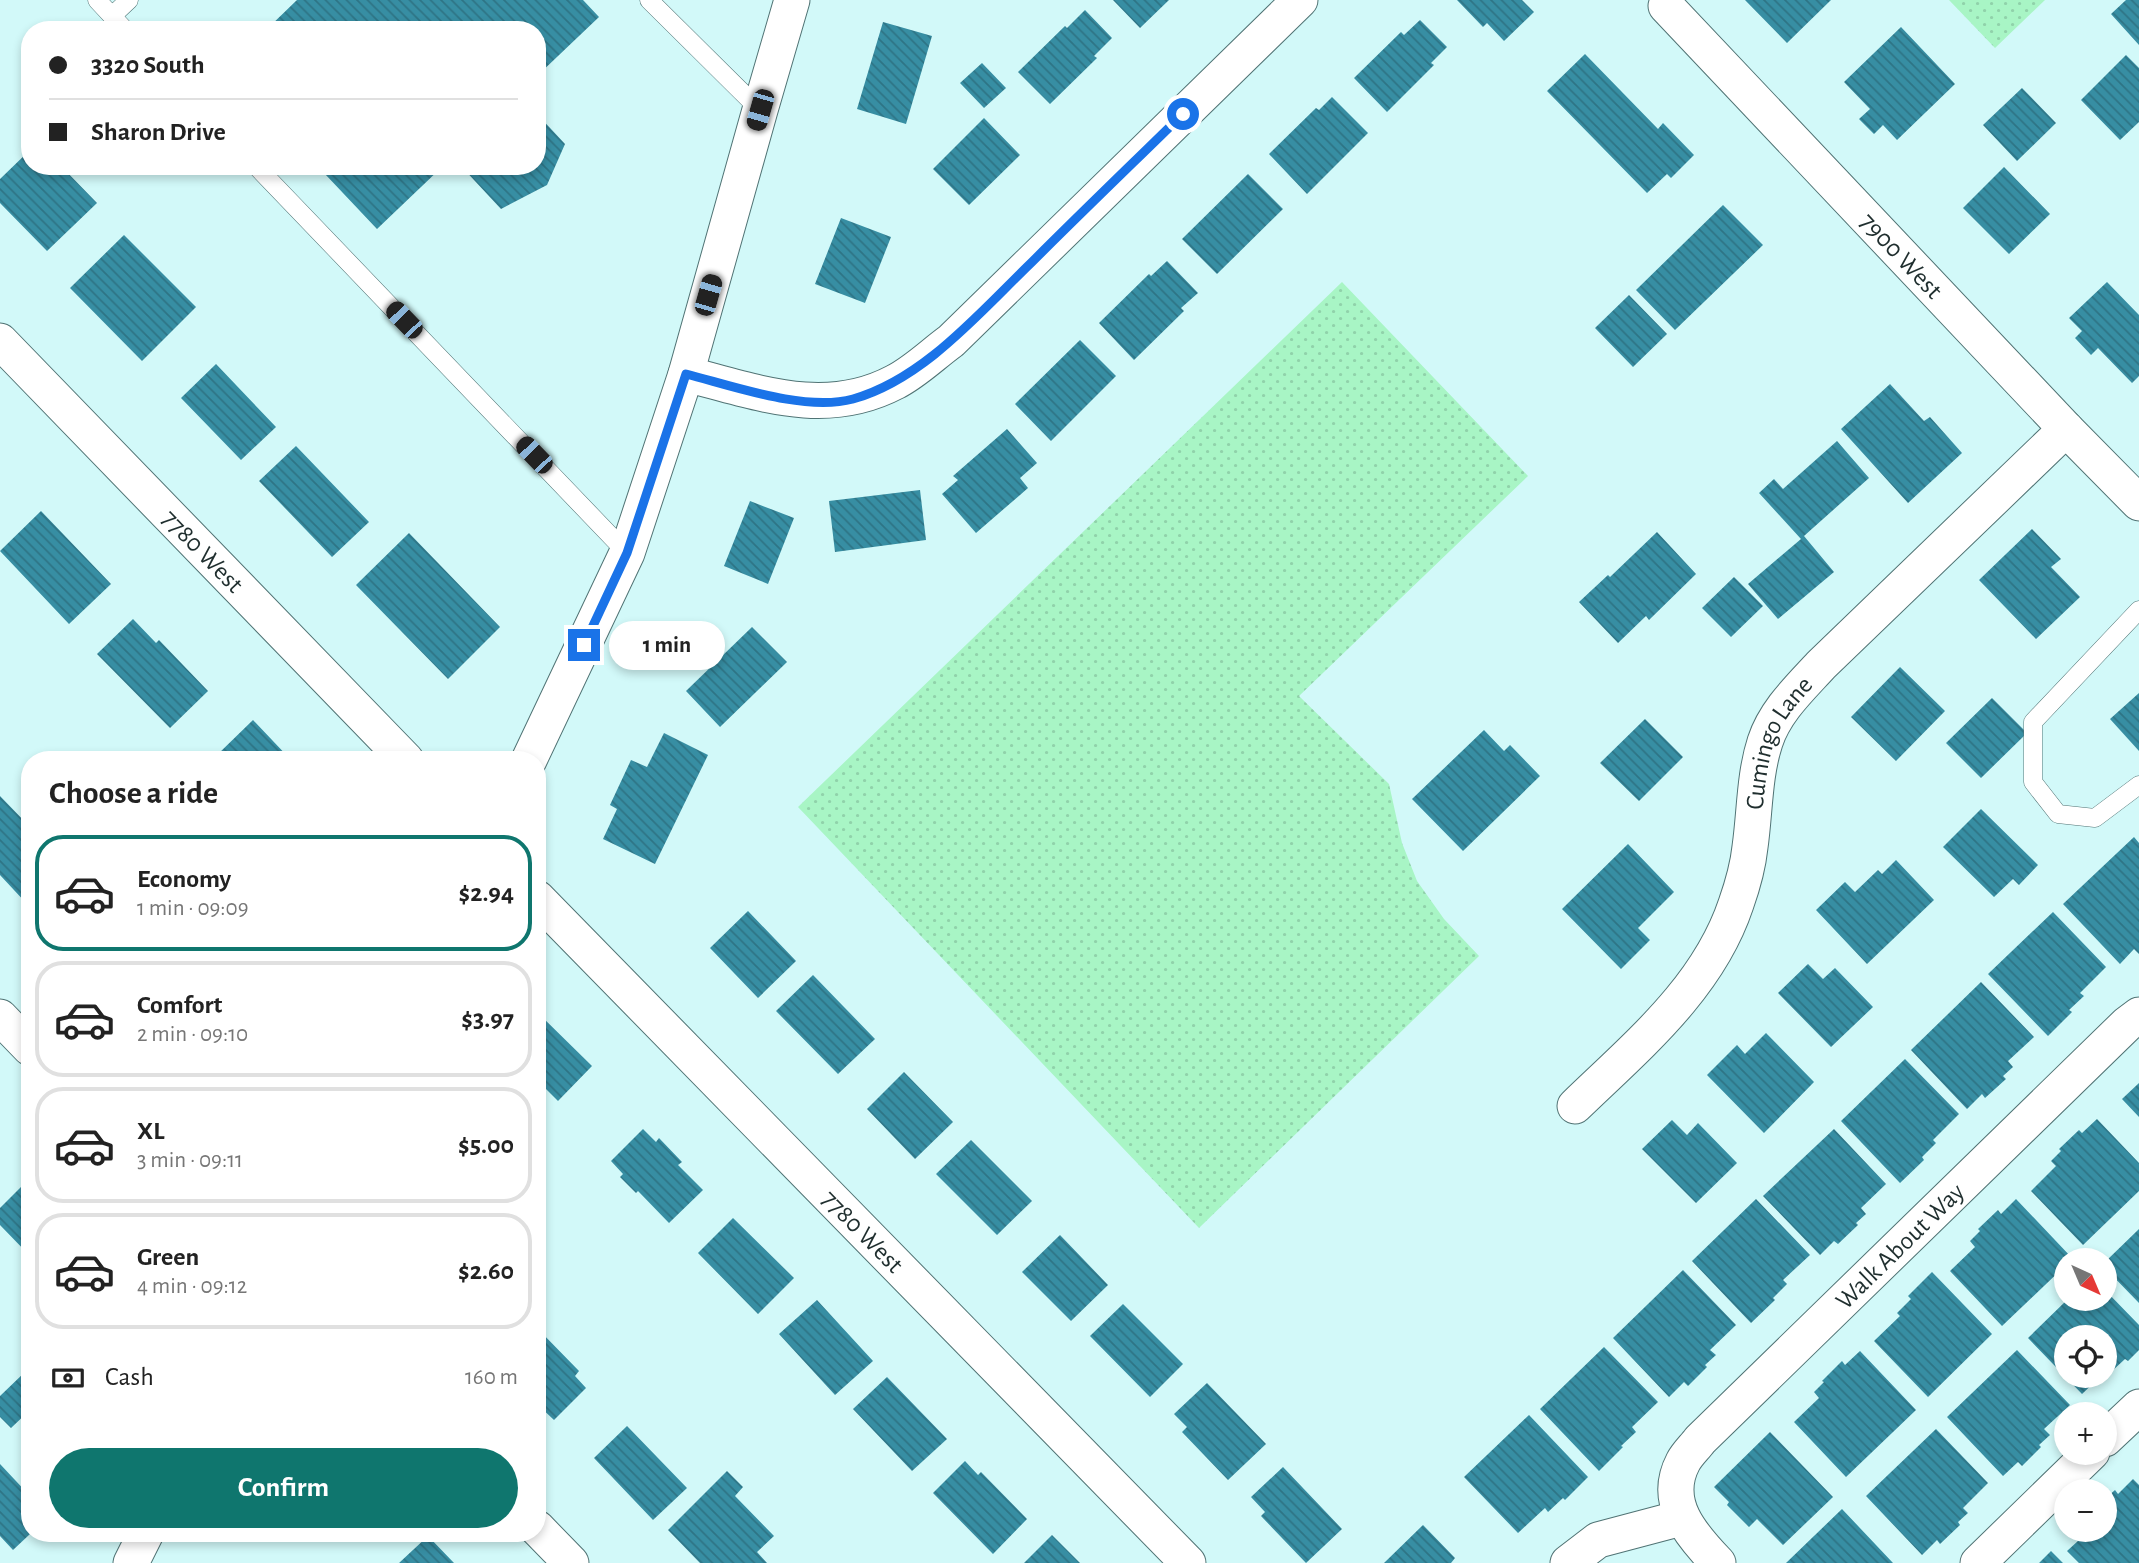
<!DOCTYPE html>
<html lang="en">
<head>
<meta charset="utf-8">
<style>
	:root { --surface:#fff; --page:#f2f2f2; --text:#222; --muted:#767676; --line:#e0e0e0; --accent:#0f766e }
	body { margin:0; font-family:"Alegreya Sans",sans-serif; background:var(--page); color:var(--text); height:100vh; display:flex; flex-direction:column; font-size:26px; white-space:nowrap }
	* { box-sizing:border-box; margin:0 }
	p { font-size:23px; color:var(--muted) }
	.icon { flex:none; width:38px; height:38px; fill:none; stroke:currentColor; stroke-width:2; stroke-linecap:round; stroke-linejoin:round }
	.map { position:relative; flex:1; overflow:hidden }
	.sheet { position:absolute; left:21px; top:751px; width:525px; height:791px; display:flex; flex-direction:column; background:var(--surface); border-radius:28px; box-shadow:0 4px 10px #0003 }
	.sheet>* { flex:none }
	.banner { position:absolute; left:21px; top:21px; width:525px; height:154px; border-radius:28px; box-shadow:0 4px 10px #0003; display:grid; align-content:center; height:154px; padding:0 28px; background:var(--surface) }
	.needle { width:46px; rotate:136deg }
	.buttons { position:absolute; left:2054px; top:1248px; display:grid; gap:14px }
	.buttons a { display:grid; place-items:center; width:63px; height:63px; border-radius:50%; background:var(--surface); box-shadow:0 4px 10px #0003; font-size:35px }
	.end { position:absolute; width:32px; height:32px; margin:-16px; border:9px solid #1a73e8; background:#fff; box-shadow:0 0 0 4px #fff }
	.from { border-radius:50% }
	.bubble { position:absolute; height:49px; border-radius:24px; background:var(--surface); box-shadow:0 4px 10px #0003; font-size:23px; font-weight:600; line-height:49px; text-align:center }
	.car { position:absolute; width:21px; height:42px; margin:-21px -10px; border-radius:9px; box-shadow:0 0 5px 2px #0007; background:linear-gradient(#222 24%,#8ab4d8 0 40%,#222 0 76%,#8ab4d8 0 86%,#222 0) }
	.banner b { display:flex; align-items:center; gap:24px; height:66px; font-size:26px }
	.banner b+b { border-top:2px solid var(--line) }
	.banner i { width:18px; height:18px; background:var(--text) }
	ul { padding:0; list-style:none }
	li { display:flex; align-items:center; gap:21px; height:116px; margin:0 14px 10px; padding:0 14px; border:4px solid var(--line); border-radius:28px }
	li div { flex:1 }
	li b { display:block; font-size:26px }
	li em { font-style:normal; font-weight:600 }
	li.selected { border-color:var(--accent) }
	li>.icon { width:63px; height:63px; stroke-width:1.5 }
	h2 { padding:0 28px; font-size:32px; line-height:84px }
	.pay { display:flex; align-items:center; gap:18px; height:77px; padding:0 28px; font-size:26px }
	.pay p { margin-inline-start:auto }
	.button { display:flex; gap:14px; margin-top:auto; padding:14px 28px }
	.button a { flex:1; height:80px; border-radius:42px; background:var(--accent); color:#fff; font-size:28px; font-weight:600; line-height:80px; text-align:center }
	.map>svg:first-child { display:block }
	.grass { fill:url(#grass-dots) }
	.building { fill:url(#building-back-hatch) }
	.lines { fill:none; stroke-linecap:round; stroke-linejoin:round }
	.lane-casing { stroke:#507374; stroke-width:19 }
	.street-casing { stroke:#507374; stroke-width:37 }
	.lane { stroke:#fff; stroke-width:18 }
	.street { stroke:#fff; stroke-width:35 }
	.route { stroke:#1a73e8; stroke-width:9 }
	.labels { text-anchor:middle; stroke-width:5; stroke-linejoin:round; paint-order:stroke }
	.street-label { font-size:26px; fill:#1f2e2e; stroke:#f7ffff }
</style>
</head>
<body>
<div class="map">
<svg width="2139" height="1563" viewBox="0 0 2139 1563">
	<defs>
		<pattern id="grass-dots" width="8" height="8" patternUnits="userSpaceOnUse" patternTransform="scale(1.75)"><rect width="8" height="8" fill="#a8f5c5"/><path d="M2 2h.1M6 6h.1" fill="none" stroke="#90d2aa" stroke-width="1.8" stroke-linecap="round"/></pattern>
		<pattern id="building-back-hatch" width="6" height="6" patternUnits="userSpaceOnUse" patternTransform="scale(1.75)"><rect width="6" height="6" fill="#378ea3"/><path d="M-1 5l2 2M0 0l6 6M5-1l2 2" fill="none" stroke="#2e7485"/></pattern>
	</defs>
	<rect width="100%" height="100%" fill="#d2f9f9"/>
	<path class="grass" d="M1949 0H2045L1995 48Z
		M1342 282 1528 476 1299 696 1389 784 1402 843 1417 881 1444 919 1479 956 1199 1228 798 807Z"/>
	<path class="building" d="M297 0H583L599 17 537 76V30H266Z
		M1113 0H1169L1140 28Z
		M1457 0H1522L1534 12 1504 41 1487 23 1483 27Z
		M1745 0H1831L1787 43Z
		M2126 0H2139V45L2111 14Z
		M1085 10 1112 38 1094 56 1097 58 1050 104 1018 72 1065 26 1067 28Z
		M1420 20 1447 47 1431 63 1434 65 1387 112 1354 78 1401 32 1404 35Z
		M883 22 932 36 906 124 857 109Z
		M1901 27 1955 84 1897 140 1883 125 1874 134 1859 119 1870 109 1844 82Z
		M1585 54 1658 129 1663 123 1694 155 1671 178 1667 174 1647 193 1547 91Z
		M2126 55 2139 68V122L2120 140 2081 100Z
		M982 63 1006 88 984 108 960 83Z
		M2022 88 2056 123 2017 161 1983 125Z
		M1332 97 1368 133 1307 194 1269 154 1316 108 1319 110Z
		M537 114 565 144 547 185 501 209 461 166H537Z
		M984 118 1020 155 969 205 933 169Z
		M30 150V166H61L97 203 47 251 0 203V179Z
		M333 166H443L377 229 325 174Z
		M2004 167 2050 214 2009 254 1963 208Z
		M1248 174 1283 209 1217 274 1182 239Z
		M1723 205 1763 245 1675 330 1636 290Z
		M841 218 891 237 865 303 815 284Z
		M124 235 196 307 142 361 70 288Z
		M1167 261 1198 293 1181 308 1184 311 1134 360 1099 323 1149 274 1151 276Z
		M2107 282 2139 315V376L2132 383 2098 348 2091 355 2075 338 2082 331 2069 318Z
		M1629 295 1667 334 1633 367 1595 328Z
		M1080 340 1116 376 1051 441 1015 404Z
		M216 364 276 427 241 460 181 398Z
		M1890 384 1924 421 1930 417 1962 453 1908 503 1841 429Z
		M1007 429 1037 463 1020 478 1028 488 976 533 942 494 958 480 953 476Z
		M1837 441 1869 478 1804 536 1834 572 1778 619 1748 584 1801 539 1759 493 1774 479 1783 489Z
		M296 446 369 522 332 557 259 481Z
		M920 490 926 540 835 552 829 501Z
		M750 501 794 518 768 584 724 566Z
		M41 511 111 584 69 624 0 551Z
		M2032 529 2061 559 2051 567 2080 597 2036 639 1979 580Z
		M1657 532 1696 574 1649 620 1646 616 1618 643 1579 602 1608 575 1610 577Z
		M409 533 500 627 448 679 356 585Z
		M1734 577 1763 606 1731 637 1702 608Z
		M133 619 156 643 159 640 208 691 170 728 97 654Z
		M752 627 787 662 720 727 686 691Z
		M1900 667 1945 711 1896 761 1851 717Z
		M2139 693V751L2110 719Z
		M1992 698 2027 733 1981 778 1946 743Z
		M1645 719 1683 757 1639 801 1600 763Z
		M253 720 291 760H219L216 756Z
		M1484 730 1504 751 1510 745 1540 776 1463 851 1412 799Z
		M664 733 708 755 655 864 603 839 617 809 610 805 631 760 647 767Z
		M0 796 30 827V901L27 904 0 875Z
		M1981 809 2038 865 2019 885 2013 879 1994 897 1943 847Z
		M2134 837 2139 843V954L2134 949 2120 964 2063 904Z
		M1628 844 1674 892 1638 928 1650 940 1621 969 1562 909Z
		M1896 860 1934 900 1867 964 1816 910 1845 882 1855 892 1878 870 1882 874Z
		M748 911 796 961 758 998 710 948Z
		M2053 912 2106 967 2080 993 2084 996 2069 1010 2072 1012 2048 1036 1988 974Z
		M1808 964 1823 979 1835 968 1873 1007 1831 1047 1778 993Z
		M813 975 875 1039 838 1074 776 1011Z
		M1981 982 2034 1037 2008 1061 2013 1067 2003 1076 2006 1079 1985 1098 1982 1094 1967 1109 1911 1050Z
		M537 1012 592 1066 558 1101 537 1080Z
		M1766 1033 1814 1082 1764 1133 1707 1075 1737 1045 1745 1054Z
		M1905 1059 1959 1114 1933 1140 1936 1143 1922 1157 1924 1160 1900 1183 1841 1121Z
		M904 1072 953 1122 915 1159 867 1109Z
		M2139 1083V1117L2122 1099Z
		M2097 1119 2139 1163V1191L2083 1245 2031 1191 2056 1166 2051 1161 2061 1151 2059 1149 2079 1130 2082 1133Z
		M1672 1120 1687 1135 1698 1123 1737 1163 1696 1203 1642 1149Z
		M643 1129 656 1142 659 1138 682 1162 678 1165 703 1190 669 1223 638 1191 636 1193 620 1177 623 1174 611 1161Z
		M1834 1129 1886 1184 1861 1208 1866 1214 1856 1223 1858 1225 1838 1244 1834 1241 1820 1255 1763 1196Z
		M971 1140 1032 1201 997 1235 936 1174Z
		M30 1178V1256L0 1225V1208Z
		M1756 1199 1810 1255 1783 1280 1787 1284 1773 1298 1775 1300 1751 1323 1692 1261Z
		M2016 1199 2072 1258 2067 1260V1264L2002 1326 1950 1271 1975 1247 1970 1241 1980 1231 1978 1229 1998 1210 2001 1214Z
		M733 1218 794 1278 758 1314 698 1253Z
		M2139 1229V1303L2105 1268V1262Z
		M1060 1235 1108 1285 1071 1321 1022 1272Z
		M1683 1270 1736 1325 1710 1350 1716 1355 1705 1365 1707 1367 1688 1386 1684 1382 1669 1397 1613 1338Z
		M1932 1272 1992 1334 1928 1397 1874 1341 1900 1316 1897 1313 1911 1299 1908 1296Z
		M2105 1290 2139 1325V1350L2128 1361 2125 1359 2111 1372 2108 1369 2105 1371V1337H2067V1376H2101L2082 1394 2028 1338 2069 1298H2105Z
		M817 1300 873 1361 835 1395 779 1334Z
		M1123 1304 1183 1364 1150 1397 1090 1336Z
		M537 1328 579 1371 575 1376 586 1388 554 1420 537 1404Z
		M1604 1347 1658 1402 1632 1427 1636 1432 1621 1446 1623 1447 1599 1471 1540 1409Z
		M2017 1350 2070 1405 2044 1429 2050 1435 2039 1445 2041 1447 2022 1466 2018 1462 2003 1476 1947 1417Z
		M1860 1351 1916 1410 1846 1477 1794 1422 1819 1398 1814 1392 1824 1382 1822 1381 1842 1361 1845 1365Z
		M25 1372 30 1377V1410L11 1428 0 1417V1396Z
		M887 1377 947 1439 912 1471 853 1409Z
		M1207 1383 1266 1444 1228 1480 1182 1432 1187 1427 1174 1414Z
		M1529 1415 1588 1477 1565 1500 1563 1498 1548 1512 1545 1508 1518 1533 1464 1477Z
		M627 1426 687 1488 653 1520 594 1458Z
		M1936 1429 1988 1483 1963 1508 1968 1513 1958 1522 1960 1525 1940 1544 1937 1540 1922 1555 1866 1496Z
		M1770 1432 1833 1497 1783 1545 1757 1519 1749 1527 1727 1505 1729 1502 1714 1487Z
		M965 1461 978 1475 981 1472 1027 1519 993 1554 933 1493Z
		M0 1464 30 1496V1534L13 1550 0 1536Z
		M1283 1467 1342 1529 1306 1563 1261 1516 1265 1512 1251 1497Z
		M727 1471 743 1487 735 1496 774 1536 757 1552 767 1563H700L668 1530Z
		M2133 1479 2139 1485V1563H2079L2067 1551 2090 1530H2105V1499L2115 1490 2118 1494Z
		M1842 1509 1893 1563H1786Z
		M1423 1525 1455 1558 1451 1563H1384Z
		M1052 1535 1080 1563H1024Z
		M428 1536 454 1563H399Z
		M2051 1551 2063 1563H2039Z"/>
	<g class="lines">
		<g class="lane-casing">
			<path id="lane" d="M97 0 125 30
				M649 0 760 110
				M112 16 129 0
				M256 166 627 553
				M2139 610 2033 722V782L2058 814 2095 818 2139 785"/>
		</g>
		<g class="street-casing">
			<g id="street">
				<path id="s1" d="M1666 6 2066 429 2139 503"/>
				<path id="s2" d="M0 341 406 760"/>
				<path d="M686 374C757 392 825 419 895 382 915 372 933 354 951 341L1300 0"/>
				<path d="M529 760 627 553 686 374 760 110 792 0"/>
				<path id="s3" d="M537 898 1188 1563"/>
				<path d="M0 1017 30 1048"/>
				<path id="s4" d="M1575 1106C1637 1046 1708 988 1736 904 1742 887 1748 866 1750 847 1755 812 1754 776 1765 742 1775 711 1800 688 1821 665L2066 429"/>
				<path d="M2105 1439 2139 1407"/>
				<path d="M537 1528 571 1563"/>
				<path d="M131 1563 146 1533"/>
				<path d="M1568 1563 1598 1540 1681 1518"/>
				<path id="s5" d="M1718 1563C1691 1535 1662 1502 1683 1462 1687 1454 1695 1447 1700 1440L2127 1024 2139 1015"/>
				<path d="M1978 1563 2092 1452"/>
			</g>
		</g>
		<use href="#lane" class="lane"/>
		<use href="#street" class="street"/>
	</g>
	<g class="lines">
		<path class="route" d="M584 645 627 553 686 374C733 386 805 412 853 399 924 379 980 312 1032 262 1082 212 1133 163 1183 114"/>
	</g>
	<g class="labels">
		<g class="street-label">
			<text dy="9" stroke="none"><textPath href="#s1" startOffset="343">7900 West</textPath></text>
			<text dy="9" stroke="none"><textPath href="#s2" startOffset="292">7780 West</textPath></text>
			<text dy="9" stroke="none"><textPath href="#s4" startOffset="430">Cumingo Lane</textPath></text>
			<text dy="9" stroke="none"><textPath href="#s3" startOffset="466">7780 West</textPath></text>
			<text dy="9" stroke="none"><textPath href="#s5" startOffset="422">Walk About Way</textPath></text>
		</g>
	</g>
</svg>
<div class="buttons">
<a><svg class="needle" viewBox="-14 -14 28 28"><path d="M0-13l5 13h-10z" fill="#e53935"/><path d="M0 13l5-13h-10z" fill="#767676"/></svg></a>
<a><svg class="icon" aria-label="locate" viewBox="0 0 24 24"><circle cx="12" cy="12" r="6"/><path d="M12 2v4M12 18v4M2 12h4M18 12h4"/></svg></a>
<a>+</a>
<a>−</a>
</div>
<i class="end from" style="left:1183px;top:114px"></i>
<i class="end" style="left:584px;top:645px"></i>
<div class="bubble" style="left:609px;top:621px;width:116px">1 min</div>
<i class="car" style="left:760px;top:110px;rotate:196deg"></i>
<i class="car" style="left:708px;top:295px;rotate:16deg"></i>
<i class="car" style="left:404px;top:320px;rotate:316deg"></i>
<i class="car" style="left:534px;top:455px;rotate:316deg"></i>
<div class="banner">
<b><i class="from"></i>3320 South</b>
<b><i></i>Sharon Drive</b>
</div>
<section class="sheet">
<h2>Choose a ride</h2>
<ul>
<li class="selected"><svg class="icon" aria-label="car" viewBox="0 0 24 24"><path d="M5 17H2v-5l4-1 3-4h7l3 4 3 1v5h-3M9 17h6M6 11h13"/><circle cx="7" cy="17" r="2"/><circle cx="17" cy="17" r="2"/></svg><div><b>Economy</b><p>1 min · 09:09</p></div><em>$2.94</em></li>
<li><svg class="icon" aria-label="car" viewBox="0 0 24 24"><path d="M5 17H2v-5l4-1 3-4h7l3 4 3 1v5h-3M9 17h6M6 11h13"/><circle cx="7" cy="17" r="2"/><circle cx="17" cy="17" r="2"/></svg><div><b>Comfort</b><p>2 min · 09:10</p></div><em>$3.97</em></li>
<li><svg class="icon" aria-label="car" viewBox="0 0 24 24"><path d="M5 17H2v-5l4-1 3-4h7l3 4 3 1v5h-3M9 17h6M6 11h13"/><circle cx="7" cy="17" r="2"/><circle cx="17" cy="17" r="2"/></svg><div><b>XL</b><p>3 min · 09:11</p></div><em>$5.00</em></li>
<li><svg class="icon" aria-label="car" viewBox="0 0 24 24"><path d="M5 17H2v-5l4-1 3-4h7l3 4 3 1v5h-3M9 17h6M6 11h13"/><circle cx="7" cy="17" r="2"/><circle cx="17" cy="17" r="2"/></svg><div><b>Green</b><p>4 min · 09:12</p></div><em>$2.60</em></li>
</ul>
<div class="pay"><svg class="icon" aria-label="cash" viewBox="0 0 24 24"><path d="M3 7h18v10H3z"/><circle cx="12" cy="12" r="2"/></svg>Cash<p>160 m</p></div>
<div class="button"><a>Confirm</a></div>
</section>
</div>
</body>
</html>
